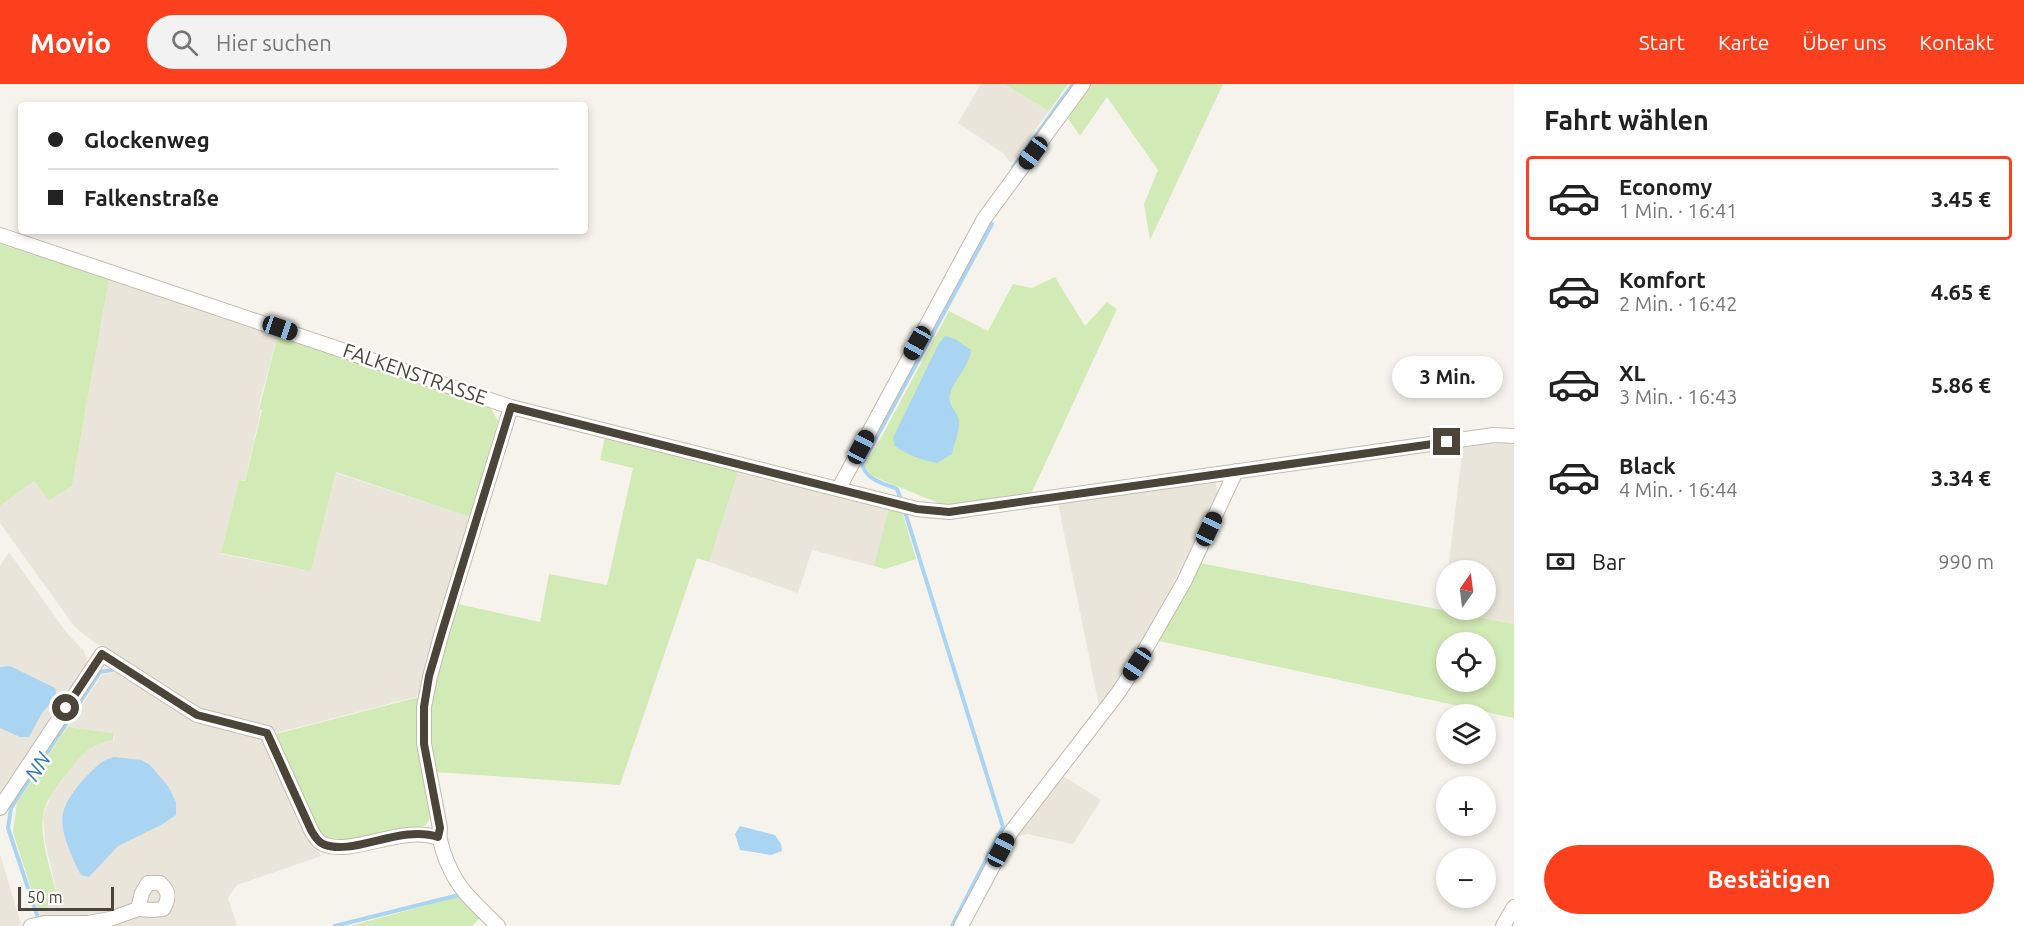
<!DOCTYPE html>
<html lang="de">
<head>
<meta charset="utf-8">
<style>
	:root { --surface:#fff; --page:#f2f2f2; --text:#222; --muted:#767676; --line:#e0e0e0; --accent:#fc3f1d }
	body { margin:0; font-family:Ubuntu,sans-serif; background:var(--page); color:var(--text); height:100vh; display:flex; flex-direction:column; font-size:22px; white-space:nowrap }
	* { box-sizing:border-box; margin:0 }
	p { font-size:20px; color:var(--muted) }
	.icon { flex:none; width:33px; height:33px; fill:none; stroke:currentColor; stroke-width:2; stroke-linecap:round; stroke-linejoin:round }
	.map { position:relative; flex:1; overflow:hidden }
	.drawer { display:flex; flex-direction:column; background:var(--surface); width:510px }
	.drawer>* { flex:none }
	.top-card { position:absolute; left:18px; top:18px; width:570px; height:132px; border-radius:6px; box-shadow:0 3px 9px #0003; display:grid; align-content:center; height:132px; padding:0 30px; background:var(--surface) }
	.needle { width:39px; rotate:14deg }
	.controls { position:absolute; left:1436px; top:476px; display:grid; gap:12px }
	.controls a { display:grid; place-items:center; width:60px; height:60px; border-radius:50%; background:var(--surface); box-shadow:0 3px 9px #0003; font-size:30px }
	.scale { position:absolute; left:18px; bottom:15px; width:96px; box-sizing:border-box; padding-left:6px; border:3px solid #4b4439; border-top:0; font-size:16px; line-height:21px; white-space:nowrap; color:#4b4439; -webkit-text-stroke:4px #fff; paint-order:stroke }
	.end { position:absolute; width:27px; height:27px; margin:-14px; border:8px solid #4b4439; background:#fff; box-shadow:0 0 0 3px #fff }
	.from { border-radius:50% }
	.bubble { position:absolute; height:42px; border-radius:21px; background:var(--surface); box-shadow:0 3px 9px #0003; font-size:20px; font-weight:700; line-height:42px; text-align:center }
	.car { position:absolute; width:18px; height:36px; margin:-18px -9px; border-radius:8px; box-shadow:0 0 4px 2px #0007; background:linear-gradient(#222 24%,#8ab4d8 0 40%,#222 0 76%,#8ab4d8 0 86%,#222 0) }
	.top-card b { display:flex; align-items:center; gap:21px; height:57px; font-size:22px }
	.top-card b+b { border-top:2px solid var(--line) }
	.top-card i { width:15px; height:15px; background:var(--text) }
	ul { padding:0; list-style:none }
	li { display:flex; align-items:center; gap:18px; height:84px; margin:0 12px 9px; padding:0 18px; border:3px solid transparent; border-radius:6px }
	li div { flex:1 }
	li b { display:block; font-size:22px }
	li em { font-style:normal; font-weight:700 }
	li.on { border-color:var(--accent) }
	li>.icon { width:54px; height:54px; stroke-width:1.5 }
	h2 { padding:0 30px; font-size:27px; line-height:72px }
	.pay { display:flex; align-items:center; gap:15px; height:66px; padding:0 30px; font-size:22px }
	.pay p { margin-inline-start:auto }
	.cta { display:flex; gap:12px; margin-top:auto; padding:12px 30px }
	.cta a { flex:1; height:69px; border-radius:36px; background:var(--accent); color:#fff; font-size:24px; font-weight:700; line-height:69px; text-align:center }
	header { display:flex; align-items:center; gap:36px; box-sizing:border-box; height:84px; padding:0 30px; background:var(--accent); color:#fff }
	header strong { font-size:28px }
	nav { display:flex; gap:33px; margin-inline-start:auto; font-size:21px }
	.search { width:420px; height:54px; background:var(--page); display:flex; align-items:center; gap:15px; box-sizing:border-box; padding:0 21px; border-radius:33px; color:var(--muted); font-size:22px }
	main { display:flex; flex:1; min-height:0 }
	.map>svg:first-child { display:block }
	.residential { fill:#eae5da }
	.green { fill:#d2eab5; fill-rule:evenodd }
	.water { fill:#a9d4f2 }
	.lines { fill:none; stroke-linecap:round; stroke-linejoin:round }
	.stream { stroke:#a9d4f2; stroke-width:4 }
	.minor-casing { stroke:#c2bbae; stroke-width:16 }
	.minor { stroke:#fff; stroke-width:14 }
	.route { stroke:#4b4439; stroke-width:8 }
	.labels { text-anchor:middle; stroke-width:5; stroke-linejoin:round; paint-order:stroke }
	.street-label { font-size:20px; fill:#4b4439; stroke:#fff }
	.water-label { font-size:21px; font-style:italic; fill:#2e7ab2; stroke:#fff }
</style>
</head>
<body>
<header>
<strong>Movio</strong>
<div class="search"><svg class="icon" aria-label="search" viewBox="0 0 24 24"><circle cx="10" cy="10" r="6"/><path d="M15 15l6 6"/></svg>Hier suchen</div>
<nav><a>Start</a><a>Karte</a><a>Über uns</a><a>Kontakt</a></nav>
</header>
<main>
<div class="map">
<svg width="1514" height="842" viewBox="0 0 1514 842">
	<rect width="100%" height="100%" fill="#f6f3ec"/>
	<path class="residential" d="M981 0H1004L1049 27 1011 79 1003 69 958 39Z
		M109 195 278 251 260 316 258 325 261 326 245 396H239L221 470 311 487 336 389 470 433 422 593 419 612 276 649 273 645 223 632 187 618 91 556 74 542 0 439V422L34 397 72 402Z
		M1500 356 1514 357V540L1443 526 1446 499V525H1485V486H1448L1463 362Z
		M739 385 889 423 874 482 812 466 798 509 709 478Z
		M1216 397 1218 411 1158 530 1113 604 1099 622 1058 419Z
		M9 468 66 548 84 567 89 581 0 717V482Z
		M116 588 156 610 256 651 266 660 321 772 237 801 228 814 237 842H43L38 826 59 818 45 758 43 732 51 711 81 671 97 659 114 656V649L67 643 102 591Z
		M1063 692 1101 716 1073 760 1027 750 1015 754Z
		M0 770 21 840 17 842H0Z"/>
	<path class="green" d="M1004 0H1068L1049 27Z
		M1090 0H1223L1150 156 1144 120 1158 86 1107 13 1080 52 1067 33Z
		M0 160 109 195 72 402 49 416 34 397 0 422Z
		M1055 193 1085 242 1107 218 1117 225 1030 412 946 422 872 392 864 381 876 363 949 227 988 247 1013 200 1032 204Z
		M278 251 489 321 498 337 470 433 336 388 311 487 221 469 239 396 245 397 262 326 259 325Z
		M605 352 739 385 709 478 697 474 620 701 436 688C434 679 432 670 430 661 425 613 444 565 458 520L540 538 549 490 607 501 633 384 600 376Z
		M889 423 902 427 916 475 885 485 874 482Z
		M1200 479 1514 540V634L1159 557 1189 503ZM1446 558H1485V597H1446Z
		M419 613C411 652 424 695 431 733L425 742 338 758 326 755 316 743 276 650Z
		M67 643 114 649 113 656C91 660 83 669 69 687 59 700 46 714 43 731 39 754 53 794 59 818L38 826 13 748 17 719Z
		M461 812 481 833 472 842H350Z"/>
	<path class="water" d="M945 252 955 255 971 266C969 283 955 294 950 310 947 321 957 327 959 336 960 347 954 360 952 370L937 379C921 376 908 371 895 362L893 354 938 261Z
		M10 582 55 604 57 612 42 629 29 653H20L0 644V583Z
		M114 673 141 676 150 681 168 702 176 718V731L161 741 118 762 89 793 81 791C73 776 59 746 63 729 66 716 76 704 85 694 95 684 101 676 114 673Z
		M740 742 775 751 781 760 782 767 771 771 740 766 735 750Z"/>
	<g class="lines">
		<path class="stream" d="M1013 83 1073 0
			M900 413 897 405C883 399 867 397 862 380L992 140
			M905 428 1003 743 952 842
			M37 831 8 744 11 724 100 588 112 586
			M335 842 459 811"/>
		<g class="minor-casing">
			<path id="minor" d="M0 151 511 323 917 425 949 428 1494 351 1514 352
				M839 404 984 135 1083 0
				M0 724 102 570 197 631 267 649 311 746C314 751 317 757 323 760 352 773 402 740 438 754
				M31 842 45 839H88L110 835 138 825 152 826 163 825C170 814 169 807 160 799H148L142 809 138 825
				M498 842C471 815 455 804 443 767 441 758 438 754 440 744L424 660V623L430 593 442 548 511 323
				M961 842 1011 748 1118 609 1137 580 1184 498 1236 387
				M1503 842 1514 823"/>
		</g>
		<use href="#minor" class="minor"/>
	</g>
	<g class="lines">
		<path class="route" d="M66 624 102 570 197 631 267 649 311 746C314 751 317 757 323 760 352 773 401 740 438 753L440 744 424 660V623L429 592 442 548 511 323 917 425 949 428 1447 358"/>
	</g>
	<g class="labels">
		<g class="street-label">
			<text transform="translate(415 290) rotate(19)" y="7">FALKENSTRASSE</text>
		</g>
		<g class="water-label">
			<text transform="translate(38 683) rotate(-57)" y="7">NN</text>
		</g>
	</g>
</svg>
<div class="controls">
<a><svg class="needle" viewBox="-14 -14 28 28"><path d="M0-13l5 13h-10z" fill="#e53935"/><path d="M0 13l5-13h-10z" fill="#767676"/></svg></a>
<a><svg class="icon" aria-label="locate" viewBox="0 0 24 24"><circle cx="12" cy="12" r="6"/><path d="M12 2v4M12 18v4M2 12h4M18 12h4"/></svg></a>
<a><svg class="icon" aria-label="layers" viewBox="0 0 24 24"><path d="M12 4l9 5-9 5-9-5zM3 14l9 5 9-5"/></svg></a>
<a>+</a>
<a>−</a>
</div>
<div class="scale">50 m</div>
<i class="end from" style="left:66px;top:624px"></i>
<i class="end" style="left:1447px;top:358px"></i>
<div class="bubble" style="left:1392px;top:272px;width:111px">3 Min.</div>
<i class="car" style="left:1033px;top:69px;rotate:216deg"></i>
<i class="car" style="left:280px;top:244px;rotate:109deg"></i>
<i class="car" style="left:917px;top:259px;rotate:209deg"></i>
<i class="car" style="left:861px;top:363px;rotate:28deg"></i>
<i class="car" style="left:1209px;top:445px;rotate:25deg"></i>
<i class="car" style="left:1137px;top:580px;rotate:214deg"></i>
<i class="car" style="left:1001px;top:766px;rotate:28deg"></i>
<div class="top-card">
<b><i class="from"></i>Glockenweg</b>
<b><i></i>Falkenstraße</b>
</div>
</div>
<section class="drawer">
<h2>Fahrt wählen</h2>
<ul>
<li class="on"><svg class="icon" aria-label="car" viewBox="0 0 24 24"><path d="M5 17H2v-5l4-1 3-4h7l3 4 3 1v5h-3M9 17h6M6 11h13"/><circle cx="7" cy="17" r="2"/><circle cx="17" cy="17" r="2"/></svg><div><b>Economy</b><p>1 Min. · 16:41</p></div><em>3.45 €</em></li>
<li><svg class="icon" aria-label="car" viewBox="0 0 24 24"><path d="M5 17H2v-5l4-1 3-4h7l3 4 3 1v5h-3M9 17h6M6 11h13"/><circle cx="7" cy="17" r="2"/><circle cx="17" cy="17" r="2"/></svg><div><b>Komfort</b><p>2 Min. · 16:42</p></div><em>4.65 €</em></li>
<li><svg class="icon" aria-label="car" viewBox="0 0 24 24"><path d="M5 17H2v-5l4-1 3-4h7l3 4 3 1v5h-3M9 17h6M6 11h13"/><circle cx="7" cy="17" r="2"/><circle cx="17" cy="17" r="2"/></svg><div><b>XL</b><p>3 Min. · 16:43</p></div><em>5.86 €</em></li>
<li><svg class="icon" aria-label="car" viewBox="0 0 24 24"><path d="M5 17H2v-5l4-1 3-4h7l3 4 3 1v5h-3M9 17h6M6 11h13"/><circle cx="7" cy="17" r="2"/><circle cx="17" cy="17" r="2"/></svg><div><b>Black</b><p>4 Min. · 16:44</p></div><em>3.34 €</em></li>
</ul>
<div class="pay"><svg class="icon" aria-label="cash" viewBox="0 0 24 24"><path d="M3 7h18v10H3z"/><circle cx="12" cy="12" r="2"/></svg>Bar<p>990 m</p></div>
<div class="cta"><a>Bestätigen</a></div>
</section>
</main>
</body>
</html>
